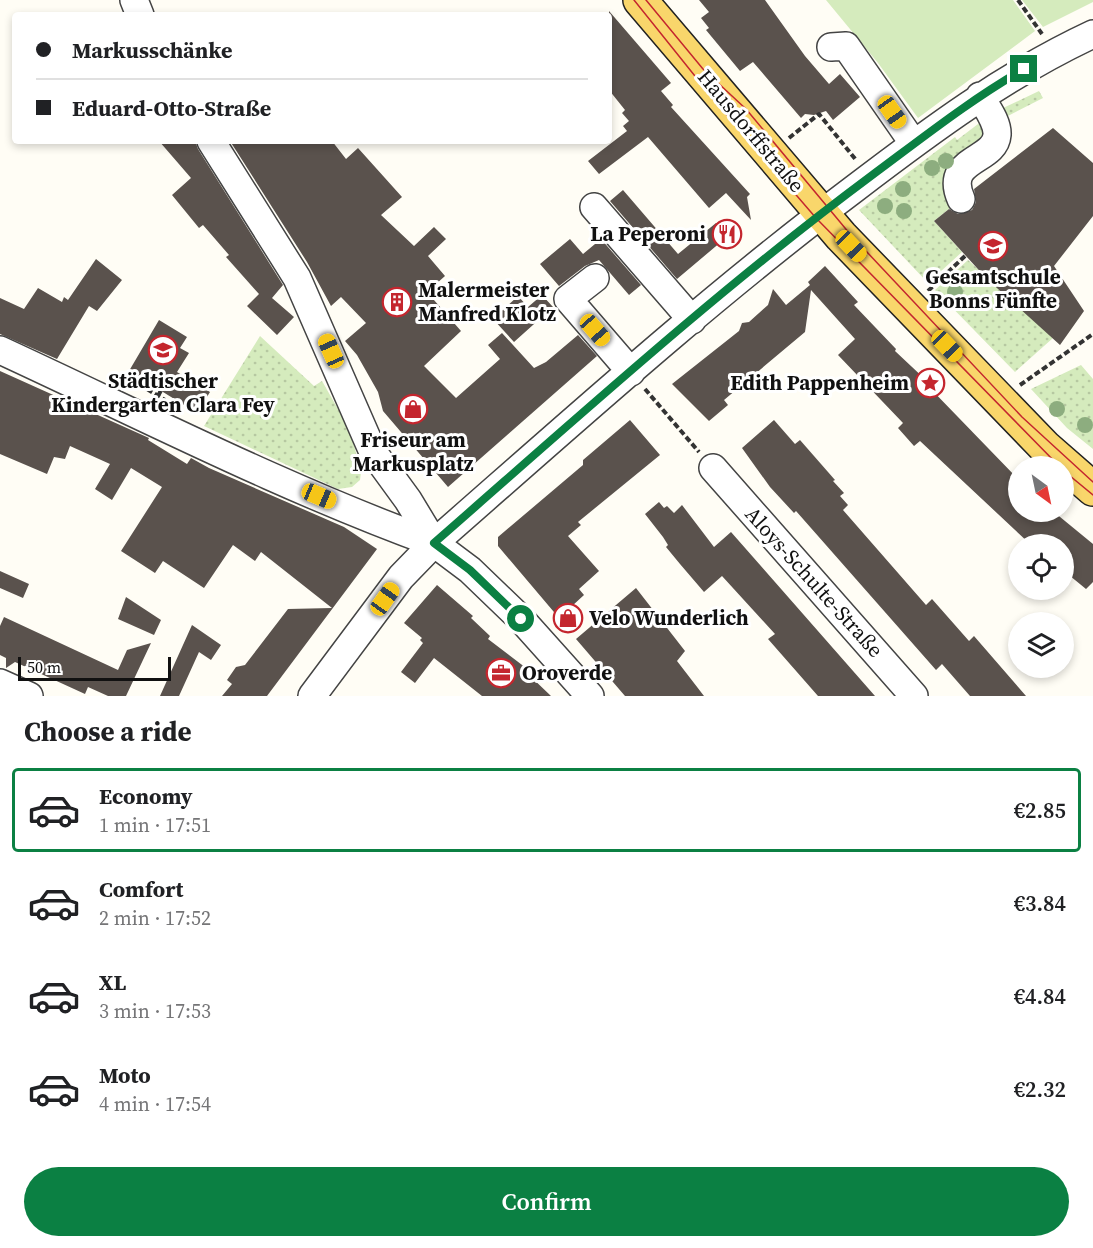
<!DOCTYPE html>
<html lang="en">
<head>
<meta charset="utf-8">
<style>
	:root { --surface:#fff; --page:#f6f6f6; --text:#202124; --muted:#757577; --line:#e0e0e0; --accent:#0b8043 }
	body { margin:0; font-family:"Source Serif 4",serif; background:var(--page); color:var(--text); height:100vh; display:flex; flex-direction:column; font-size:22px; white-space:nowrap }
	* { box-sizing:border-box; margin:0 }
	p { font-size:20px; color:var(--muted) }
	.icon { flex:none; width:33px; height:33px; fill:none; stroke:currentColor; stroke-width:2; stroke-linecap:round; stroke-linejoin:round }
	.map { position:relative; height:696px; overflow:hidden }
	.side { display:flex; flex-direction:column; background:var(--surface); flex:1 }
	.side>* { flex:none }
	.top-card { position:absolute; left:12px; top:12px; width:600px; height:132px; border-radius:6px; box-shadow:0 3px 9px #0003; display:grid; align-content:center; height:132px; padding:0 24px; background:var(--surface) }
	.needle { width:39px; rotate:147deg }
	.tools { position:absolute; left:1008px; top:456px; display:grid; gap:12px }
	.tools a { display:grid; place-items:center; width:66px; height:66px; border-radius:50%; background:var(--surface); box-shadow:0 3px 9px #0003; font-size:30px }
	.scale { position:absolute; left:18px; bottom:15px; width:153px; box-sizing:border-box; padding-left:6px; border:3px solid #111; border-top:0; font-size:16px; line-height:21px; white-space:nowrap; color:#111; -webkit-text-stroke:4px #fff; paint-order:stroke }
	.end { position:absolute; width:27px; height:27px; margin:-14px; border:8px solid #0b8043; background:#fff; box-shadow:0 0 0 3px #fff }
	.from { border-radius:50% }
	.car { position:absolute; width:18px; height:36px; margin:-18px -9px; border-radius:8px; box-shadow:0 0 4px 2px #0007; background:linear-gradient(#f5c518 24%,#345 0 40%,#f5c518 0 76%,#345 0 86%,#f5c518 0) }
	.top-card b { display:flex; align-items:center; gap:21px; height:57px; font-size:22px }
	.top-card b+b { border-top:2px solid var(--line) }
	.top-card i { width:15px; height:15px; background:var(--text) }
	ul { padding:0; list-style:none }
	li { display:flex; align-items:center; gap:18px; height:84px; margin:0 12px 9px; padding:0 12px; border:3px solid transparent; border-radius:6px }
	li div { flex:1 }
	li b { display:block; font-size:22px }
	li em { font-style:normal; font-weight:600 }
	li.selected { border-color:var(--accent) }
	li>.icon { width:54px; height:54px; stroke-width:1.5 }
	h2 { padding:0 24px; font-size:27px; line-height:72px }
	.button { display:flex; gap:12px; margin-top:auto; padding:12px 24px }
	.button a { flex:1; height:69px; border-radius:36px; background:var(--accent); color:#fff; font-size:24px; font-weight:600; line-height:69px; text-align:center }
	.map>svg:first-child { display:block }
	.grass { fill:url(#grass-dots) }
	.park { fill:#d5ebbd }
	.building { fill:#5a524d }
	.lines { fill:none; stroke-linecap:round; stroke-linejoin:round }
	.minor-casing { stroke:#444; stroke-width:30 }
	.major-casing { stroke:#222; stroke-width:36 }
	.path { stroke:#333; stroke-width:4; stroke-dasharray:6 3; stroke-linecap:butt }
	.minor { stroke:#fff; stroke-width:27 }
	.major { stroke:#f9d66b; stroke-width:33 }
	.tram { stroke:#c4262e; stroke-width:1.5 }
	.tree { fill:#8dad7f }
	.route { stroke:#0b8043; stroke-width:8 }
	.labels { text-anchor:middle; stroke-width:6; stroke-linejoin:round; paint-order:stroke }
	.street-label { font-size:21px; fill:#111; stroke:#fff }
	.poi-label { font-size:21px; font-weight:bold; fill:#111; stroke:#fff }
</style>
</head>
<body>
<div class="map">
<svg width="1093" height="696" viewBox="0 0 1093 696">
	<defs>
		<pattern id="grass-dots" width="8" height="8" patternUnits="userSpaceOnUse" patternTransform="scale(1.5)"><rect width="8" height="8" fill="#d5ebbd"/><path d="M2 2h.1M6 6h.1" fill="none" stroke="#b6c8a1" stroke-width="1.8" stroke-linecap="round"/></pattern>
	</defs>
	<rect width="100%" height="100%" fill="#fffdf5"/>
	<path class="grass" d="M1039 91 1043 98 1006 117 1001 109Z
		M982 121 985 133 955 204 934 221 962 252 928 283 859 210 955 137 957 140Z
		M968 260 1053 338 1015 372 935 290Z
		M260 336 314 386 322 381 350 430 361 472 360 480 352 487 338 489 204 426Z
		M1081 365 1093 379V449L1067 428 1031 389Z"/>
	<path class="park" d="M826 0H1013L1035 31 918 118 878 63Z
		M1022 0H1093V2L1043 27Z"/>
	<path class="building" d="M699 0H765L805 56 829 84 840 74 860 97 833 120 826 111 814 115 805 114 801 118 753 62 740 71 706 30 709 28 701 18 709 12Z
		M609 11 671 83 661 91 673 105 671 107 750 194 747 197 751 220 726 193 709 208 648 137 599 174 588 161 627 131 623 126 629 121 622 113 625 110 609 90Z
		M1053 128 1093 163V216L1054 266 1084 311 1060 345 987 279 934 221 949 209 958 214 972 210 976 202 974 189Z
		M159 141H195L198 149 283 285 272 298 294 317 277 335 247 306 259 294 226 257 229 255 203 225 199 228 172 195 191 178Z
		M230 141H332L346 159 358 148 402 197 381 215 414 246 434 227 446 239 428 256 445 276 427 292 461 331 424 366 456 398 500 359 488 345 502 333 534 368 546 362 578 335 597 356 448 487 383 411 378 392 357 355 345 341 366 323 341 297 331 306 307 262Z
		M623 190 678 254 716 223 728 236 677 279 610 201Z
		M570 239 583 254 601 239 641 285 629 295 599 260 585 266 559 286 540 264Z
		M96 259 122 280 97 311 89 306 57 359 0 334V298L24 309 38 288 62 302 64 297 68 300Z
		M825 266 858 302 854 305 896 349 895 351 928 382 927 385 1018 479V512H1054L1093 544V582L1086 589 1064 571V544H1030L920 441 914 446 898 428 903 423 838 355 855 339 811 290 805 332 724 400 728 405 709 421 672 384 739 331 742 323 749 322 768 305 773 289 786 305 810 285 808 282Z
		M542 295 553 307 514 342 493 319 518 296 528 307Z
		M159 320 187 337 180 348 189 353 177 372 210 392 197 413 129 371Z
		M0 371 149 438 148 440 187 464 191 458 209 468 344 527 377 549 267 696H222L232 684 227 680 236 667 245 665 288 609 332 608 261 552 255 561 233 545 204 588 163 561 155 573 121 551 162 487 131 468 112 500 95 489 110 464 70 446 65 459 54 457 47 474 0 454Z
		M630 420 660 455 578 522 581 525 568 536 599 571 579 589 584 595 559 618 498 546V537L583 465V460Z
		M774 420 795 444 800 440 835 480 833 481 844 493 840 496 848 505 843 510 926 605 932 599 969 641 974 636 1026 696H970L942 664 936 670 796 511 794 513 770 487 742 448Z
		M659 502 664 508 667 506 674 513 682 505 714 547 731 532 875 696H818L768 639 775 634 722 576 704 592 680 564 666 547 668 545 663 537 645 514Z
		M0 571 29 584 23 598 0 588Z
		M437 585 473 616 471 618 490 636 488 639 530 671 528 674 551 696H482L434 658 415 683 401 672 423 643 420 640 422 638 404 623Z
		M636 588 685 651 677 661 704 696H625L576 639Z
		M126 597 161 620 154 635 118 619Z
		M4 617 118 670 127 650 151 643 126 696H108L88 687 85 694 15 662 6 668V658L0 655V626Z
		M192 625 221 645 211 660 199 652 179 696H160Z"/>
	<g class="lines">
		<g class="minor-casing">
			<path id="minor" d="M134 0 140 15
				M831 47 846 46 914 144
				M211 141 297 278 373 452 408 500 434 543 470 570 521 619 590 696
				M961 199C943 158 995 162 997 135 998 122 986 107 980 96
				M594 207 692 320
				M595 278 568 299 631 372
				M0 350C143 416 285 489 434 543
				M713 468 914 696
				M0 683 29 696
				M312 696 401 577 434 543C571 423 708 299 854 189 930 131 1005 75 1093 34"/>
		</g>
		<g class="major-casing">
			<path id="major" d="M640 0 841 236 1045 447 1093 489"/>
		</g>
		<path class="path" d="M1018 0 1042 34
			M789 138 819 114 856 160
			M928 291 965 256
			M124 375 165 400
			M1020 385 1093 334
			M645 389 699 452
			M158 396 167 379"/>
		<use href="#minor" class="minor"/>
		<use href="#major" class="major"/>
		<path class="tram" d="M634 0 715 101 816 218 1059 466
			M646 0 703 69 746 109 850 234 1022 417 1093 482
			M1064 471 1093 495"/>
	</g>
	<g class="tree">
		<circle cx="946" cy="161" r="8"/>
		<circle cx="932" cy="168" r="8"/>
		<circle cx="903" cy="189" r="8"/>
		<circle cx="885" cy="206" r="8"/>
		<circle cx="904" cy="211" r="8"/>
		<circle cx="955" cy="292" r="8"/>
		<circle cx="1057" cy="409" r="8"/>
		<circle cx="1085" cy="425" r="8"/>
	</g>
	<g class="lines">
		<path class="route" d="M521 619 470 570 434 543C577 418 719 289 871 176 921 139 970 100 1024 69"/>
	</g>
	<defs>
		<g id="restaurant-ring" transform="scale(1.5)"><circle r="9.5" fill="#fff" stroke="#c4262e" stroke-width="1.5"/><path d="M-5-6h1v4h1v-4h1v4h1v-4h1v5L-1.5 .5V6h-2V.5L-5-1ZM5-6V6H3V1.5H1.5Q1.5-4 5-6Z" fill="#c4262e"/></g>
		<g id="school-ring" transform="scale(1.5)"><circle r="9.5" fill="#fff" stroke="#c4262e" stroke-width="1.5"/><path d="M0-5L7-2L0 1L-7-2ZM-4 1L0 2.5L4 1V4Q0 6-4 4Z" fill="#c4262e"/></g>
		<g id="building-ring" transform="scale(1.5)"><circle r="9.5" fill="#fff" stroke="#c4262e" stroke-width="1.5"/><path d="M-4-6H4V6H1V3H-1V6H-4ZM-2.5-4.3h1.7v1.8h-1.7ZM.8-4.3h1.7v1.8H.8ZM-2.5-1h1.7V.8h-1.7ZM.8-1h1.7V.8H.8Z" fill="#c4262e"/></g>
		<g id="sight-ring" transform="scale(1.5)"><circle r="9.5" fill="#fff" stroke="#c4262e" stroke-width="1.5"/><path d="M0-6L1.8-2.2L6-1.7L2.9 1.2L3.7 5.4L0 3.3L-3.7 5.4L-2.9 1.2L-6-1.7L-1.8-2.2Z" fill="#c4262e"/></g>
		<g id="shop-ring" transform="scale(1.5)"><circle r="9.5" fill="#fff" stroke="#c4262e" stroke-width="1.5"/><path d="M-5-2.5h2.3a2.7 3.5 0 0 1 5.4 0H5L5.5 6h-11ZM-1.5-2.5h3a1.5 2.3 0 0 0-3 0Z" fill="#c4262e"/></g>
		<g id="office-ring" transform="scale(1.5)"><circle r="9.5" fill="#fff" stroke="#c4262e" stroke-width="1.5"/><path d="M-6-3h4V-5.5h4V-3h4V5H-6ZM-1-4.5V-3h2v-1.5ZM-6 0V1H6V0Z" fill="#c4262e"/></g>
	</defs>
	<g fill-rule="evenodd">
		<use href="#restaurant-ring" x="727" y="234"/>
		<use href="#school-ring" x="993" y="246"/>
		<use href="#building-ring" x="397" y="302"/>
		<use href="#school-ring" x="163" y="350"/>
		<use href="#sight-ring" x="930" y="383"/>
		<use href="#shop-ring" x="413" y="409"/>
		<use href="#shop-ring" x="568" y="618"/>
		<use href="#office-ring" x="501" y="673"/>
	</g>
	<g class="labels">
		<g class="street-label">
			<text transform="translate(751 131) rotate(50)" y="7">Hausdorffstraße</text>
			<text transform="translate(814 582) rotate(48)" y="7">Aloys-Schulte-Straße</text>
		</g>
		<g class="poi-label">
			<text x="706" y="241" text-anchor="end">La Peperoni</text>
			<text x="993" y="284">Gesamtschule<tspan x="993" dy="24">Bonns Fünfte</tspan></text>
			<text x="418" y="297" text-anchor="start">Malermeister<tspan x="418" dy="24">Manfred Klotz</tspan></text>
			<text x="163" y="388">Städtischer<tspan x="163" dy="24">Kindergarten Clara Fey</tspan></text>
			<text x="909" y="390" text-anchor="end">Edith Pappenheim</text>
			<text x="413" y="447">Friseur am<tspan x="413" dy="24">Markusplatz</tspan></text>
			<text x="589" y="625" text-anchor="start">Velo Wunderlich</text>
			<text x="522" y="680" text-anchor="start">Oroverde</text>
		</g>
	</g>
</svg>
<div class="tools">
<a><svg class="needle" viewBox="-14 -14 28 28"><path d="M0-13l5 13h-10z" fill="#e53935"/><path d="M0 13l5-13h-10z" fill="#757577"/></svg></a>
<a><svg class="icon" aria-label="locate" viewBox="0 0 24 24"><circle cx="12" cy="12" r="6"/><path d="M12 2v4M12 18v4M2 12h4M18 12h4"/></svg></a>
<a><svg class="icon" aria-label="layers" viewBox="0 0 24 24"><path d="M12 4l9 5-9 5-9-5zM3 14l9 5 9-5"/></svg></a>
</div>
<div class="scale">50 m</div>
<i class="end from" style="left:521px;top:619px"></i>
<i class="end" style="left:1024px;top:69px"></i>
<i class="car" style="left:892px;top:112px;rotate:145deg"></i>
<i class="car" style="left:851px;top:246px;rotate:136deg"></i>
<i class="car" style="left:595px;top:330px;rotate:139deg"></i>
<i class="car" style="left:947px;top:346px;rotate:136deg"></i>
<i class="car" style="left:331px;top:351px;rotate:336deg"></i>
<i class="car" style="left:319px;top:496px;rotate:113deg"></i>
<i class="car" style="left:385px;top:599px;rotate:35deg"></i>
<div class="top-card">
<b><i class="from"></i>Markusschänke</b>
<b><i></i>Eduard-Otto-Straße</b>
</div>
</div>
<section class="side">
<h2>Choose a ride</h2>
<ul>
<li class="selected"><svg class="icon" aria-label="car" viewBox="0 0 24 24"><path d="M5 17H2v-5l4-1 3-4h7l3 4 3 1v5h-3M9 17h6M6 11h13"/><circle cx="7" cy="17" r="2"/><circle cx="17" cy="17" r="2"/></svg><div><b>Economy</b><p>1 min · 17:51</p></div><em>€2.85</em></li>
<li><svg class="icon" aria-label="car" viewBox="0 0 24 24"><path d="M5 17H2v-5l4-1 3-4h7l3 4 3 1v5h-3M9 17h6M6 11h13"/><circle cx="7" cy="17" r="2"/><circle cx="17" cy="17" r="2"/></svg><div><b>Comfort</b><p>2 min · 17:52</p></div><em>€3.84</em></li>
<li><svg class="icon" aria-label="car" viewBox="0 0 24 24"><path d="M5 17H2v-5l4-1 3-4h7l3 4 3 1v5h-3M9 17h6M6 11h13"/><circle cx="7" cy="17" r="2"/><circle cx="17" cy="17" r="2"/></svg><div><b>XL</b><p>3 min · 17:53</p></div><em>€4.84</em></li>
<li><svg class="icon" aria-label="car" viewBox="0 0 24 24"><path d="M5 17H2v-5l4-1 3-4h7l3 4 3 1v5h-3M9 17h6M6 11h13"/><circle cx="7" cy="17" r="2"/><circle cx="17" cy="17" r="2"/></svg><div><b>Moto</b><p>4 min · 17:54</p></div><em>€2.32</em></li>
</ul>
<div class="button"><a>Confirm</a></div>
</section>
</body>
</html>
